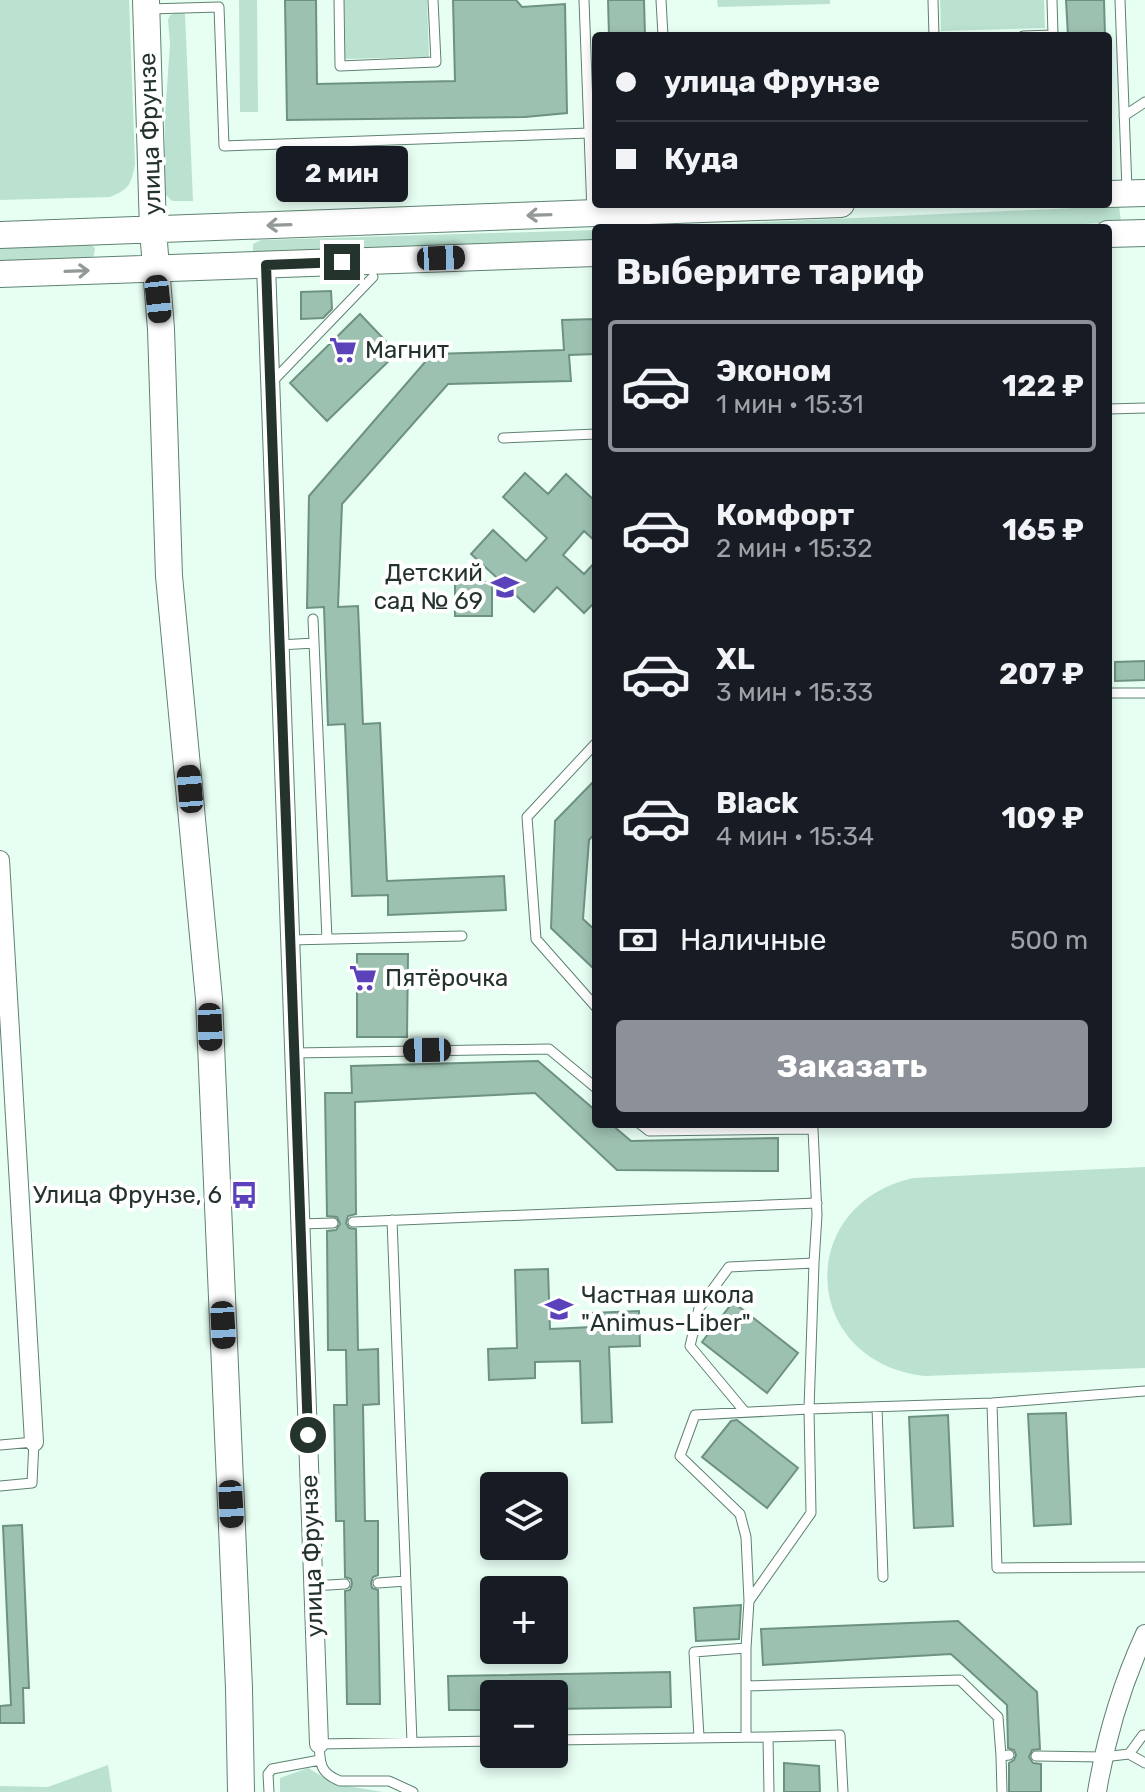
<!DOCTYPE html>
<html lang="ru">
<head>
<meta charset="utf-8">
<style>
	:root { --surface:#171b24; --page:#242831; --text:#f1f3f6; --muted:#9ea1a6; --line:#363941; --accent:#8c9099 }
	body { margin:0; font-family:Rubik,sans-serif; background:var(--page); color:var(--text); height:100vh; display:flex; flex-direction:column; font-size:30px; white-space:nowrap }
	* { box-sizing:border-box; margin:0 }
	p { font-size:26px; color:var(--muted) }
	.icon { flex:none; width:44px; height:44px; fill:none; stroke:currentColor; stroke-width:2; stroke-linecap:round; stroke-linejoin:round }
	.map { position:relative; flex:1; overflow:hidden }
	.details { position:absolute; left:592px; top:224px; width:520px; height:904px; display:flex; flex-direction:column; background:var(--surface); border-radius:8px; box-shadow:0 4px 12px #0003 }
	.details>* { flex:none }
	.guide { position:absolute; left:592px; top:32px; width:520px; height:176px; border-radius:8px; box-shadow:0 4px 12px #0003; display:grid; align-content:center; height:176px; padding:0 24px; background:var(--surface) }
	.buttons { position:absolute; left:480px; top:1472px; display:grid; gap:16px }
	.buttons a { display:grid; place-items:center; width:88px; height:88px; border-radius:8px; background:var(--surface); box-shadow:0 4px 12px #0003; font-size:40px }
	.end { position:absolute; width:36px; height:36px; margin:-18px; border:10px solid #24332c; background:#fff; box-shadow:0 0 0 4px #fff }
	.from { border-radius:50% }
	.bubble { position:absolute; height:56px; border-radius:8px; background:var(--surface); box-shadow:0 4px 12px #0003; font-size:26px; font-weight:700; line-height:56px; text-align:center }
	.car { position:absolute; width:24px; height:48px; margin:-24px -12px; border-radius:10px; box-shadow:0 0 6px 2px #0007; background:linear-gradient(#222 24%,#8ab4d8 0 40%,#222 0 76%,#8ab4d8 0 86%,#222 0) }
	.guide b { display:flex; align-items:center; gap:28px; height:76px; font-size:30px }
	.guide b+b { border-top:2px solid var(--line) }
	.guide i { width:20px; height:20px; background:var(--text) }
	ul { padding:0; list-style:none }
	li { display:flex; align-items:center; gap:24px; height:132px; margin:0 16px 12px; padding:0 8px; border:4px solid transparent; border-radius:8px }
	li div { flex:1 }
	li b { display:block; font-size:30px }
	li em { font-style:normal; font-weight:700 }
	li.on { border-color:var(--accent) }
	li>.icon { width:72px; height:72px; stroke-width:1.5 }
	h2 { padding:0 24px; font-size:36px; line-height:96px }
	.pay { display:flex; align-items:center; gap:20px; height:88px; padding:0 24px; font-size:30px }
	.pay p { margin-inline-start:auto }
	.action { display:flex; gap:16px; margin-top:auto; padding:16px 24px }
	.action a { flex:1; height:92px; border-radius:8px; background:var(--accent); color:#fff; font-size:32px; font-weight:700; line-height:92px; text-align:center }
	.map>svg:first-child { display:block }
	.green { fill:#bbe2d0 }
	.building { fill:#9dc1b1; stroke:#6e9282; stroke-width:2 }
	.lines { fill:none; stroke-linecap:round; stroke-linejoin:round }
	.lane-casing { stroke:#5f8272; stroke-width:11 }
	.street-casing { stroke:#5f8272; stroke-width:20 }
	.secondary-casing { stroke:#5f8272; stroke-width:28 }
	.lane { stroke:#fff; stroke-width:9 }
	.street { stroke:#fff; stroke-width:18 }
	.secondary { stroke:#fff; stroke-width:26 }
	.oneway { stroke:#929996 }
	.route { stroke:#24332c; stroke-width:10 }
	.labels { text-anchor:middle; stroke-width:8; stroke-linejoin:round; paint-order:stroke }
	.street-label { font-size:24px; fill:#24332c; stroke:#fff }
	.poi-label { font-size:24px; fill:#24332c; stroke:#fff; text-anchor:start }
</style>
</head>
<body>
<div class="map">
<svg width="1145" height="1792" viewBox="0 0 1145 1792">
	<rect width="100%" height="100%" fill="#e7fef3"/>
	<path class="green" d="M0 0H129L135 164C131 184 130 189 110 197L0 200Z
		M239 0H257L258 112H240Z
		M344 0H427L429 57 345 59Z
		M717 0H830V4L718 7Z
		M940 0H1044L1045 28 941 31Z
		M180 12 185 14 193 201H172L164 193 165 115 170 44 168 20 170 15Z
		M1119 206 1121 222 1006 228H637Z
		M596 230V245L260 256 253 251V244L261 240Z
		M91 245 95 248 94 255 91 258 0 262V247Z
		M1145 1167V1368L925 1376C801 1362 793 1205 913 1178Z
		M108 1765 112 1792H0V1786L48 1787Z
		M308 1768 335 1784 383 1792H280V1778Z"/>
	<path class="building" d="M285 0H316L317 84 455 81 453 0H516L522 7 565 4 567 113 525 117 287 120Z
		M608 0H644L645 36H609Z
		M1066 0H1104L1105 36H1068Z
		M395 164V190L340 192 339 165Z
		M331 291 332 309 323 318 301 319V292Z
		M360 314 397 353 327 421 290 383Z
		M596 319V354L569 355 571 381 448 384 342 504 338 607 358 606 363 724 380 723 387 881 504 876 506 910 388 915V895L352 896 345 724 328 725 324 607 307 608 309 496 432 354 564 350 562 320Z
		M525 473 548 494 566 474 596 502V542L584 531 563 555 584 574 596 561V601L584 613 557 587 534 612 471 554 493 530 526 561 547 538 503 497Z
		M455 582H492V616H455Z
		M1145 661V680L1115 681V662Z
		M596 779V832L589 840 583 919 596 931V971L551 928 555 821Z
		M357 954H408L407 1037H357Z
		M538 1061 596 1111V1124H611L631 1141 778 1138V1171L617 1170 535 1093 355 1102 356 1214 348 1216 346 1223 349 1228 356 1229 358 1350 378 1349 379 1404 363 1405 365 1521H378V1575L373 1577 371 1583 372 1588 378 1590 380 1704H347L345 1591 350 1590 352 1584 351 1579 345 1577 344 1521H336L334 1405H347L346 1350H328L327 1231 336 1230 340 1224 337 1217 327 1216 325 1093H352L351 1066Z
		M548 1269 550 1329 592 1327 591 1313 639 1311 640 1346 609 1347 612 1422 582 1423 580 1361 535 1362V1378L489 1380 488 1349 517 1348 515 1270Z
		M733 1302 798 1353 767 1393 702 1342Z
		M1066 1413 1071 1524 1034 1526 1028 1414Z
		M948 1415 953 1526 914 1528 909 1417Z
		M737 1420 798 1468 767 1508 702 1457 731 1421Z
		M22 1525 29 1688H23L24 1723H0V1706L11 1705 3 1526Z
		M741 1605 739 1639 696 1641 694 1608Z
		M958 1621 1037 1692 1040 1749 1032 1750 1029 1757 1033 1763 1041 1764V1792H1009V1763L1014 1760 1016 1755 1014 1750 1008 1748 1007 1705 951 1654 763 1665 761 1629Z
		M670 1672 671 1707 554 1709V1694H494V1710H449L448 1676Z
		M784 1763 819 1766 820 1792H784Z"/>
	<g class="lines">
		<g class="lane-casing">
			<path id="lane" d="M339 0 340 66 436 62 433 0
				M584 0 592 212
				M661 0 663 36
				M933 0 934 36
				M1120 0 1127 190
				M149 9 219 7 224 146 589 133
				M1023 36 1053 35 1052 0
				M1124 116 1145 102
				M271 383 373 277
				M1108 409 1145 408
				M503 438 596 434
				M313 619 327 939
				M280 645 314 643
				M1108 693H1145
				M596 743 527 817 536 939 596 1007
				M290 940 462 936
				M294 1053 549 1049 596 1088
				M640 1124 649 1131 813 1129 817 1215 814 1263 809 1409 992 1403 1145 1391
				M392 1220 412 1742
				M353 1222 817 1203
				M300 1224 333 1223
				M992 1403 997 1568 1145 1567
				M877 1407 883 1577
				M745 1412 690 1346 699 1308 729 1267 814 1263
				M0 1445 34 1442 32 1483 0 1486
				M378 1583 406 1581
				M313 1586 345 1584
				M746 1686 960 1680 998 1717 1001 1756 1009 1755
				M699 1737 694 1652 746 1648
				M746 1737V1648L749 1601 811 1513 809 1409 695 1415 680 1456 740 1514 746 1537 749 1601
				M768 1737 840 1735 843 1792
				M554 1740 768 1737 769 1792
				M1129 1754 1143 1735H1145
				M1001 1756 1002 1792
				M1036 1756 1103 1757 1129 1754 1145 1763
				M269 1792 268 1774 272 1769 320 1760
				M413 1792 389 1781H340C320 1773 320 1764 319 1744L494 1741"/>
		</g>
		<g class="street-casing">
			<path id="street" d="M266 265 319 1744
				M0 860 34 1442
				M1097 1792C1106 1737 1122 1684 1145 1634"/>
		</g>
		<g class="secondary-casing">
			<path id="secondary" d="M146 0 153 230 161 329 169 576 209 999 239 1688 241 1792
				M1108 194 1145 193
				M1108 234 1145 233
				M0 235 841 204
				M0 274 596 253"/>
		</g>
		<use href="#lane" class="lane"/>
		<use href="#street" class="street"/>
		<use href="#secondary" class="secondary"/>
	</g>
	<defs><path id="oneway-shaft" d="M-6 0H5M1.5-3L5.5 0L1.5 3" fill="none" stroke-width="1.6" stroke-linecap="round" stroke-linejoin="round" transform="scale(2)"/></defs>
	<g class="oneway">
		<use href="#oneway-shaft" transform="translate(539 215) rotate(178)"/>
		<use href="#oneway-shaft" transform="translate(279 225) rotate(178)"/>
		<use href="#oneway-shaft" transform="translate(77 271) rotate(-2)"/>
	</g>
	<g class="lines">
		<path class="route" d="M308 1435 266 265 342 262"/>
	</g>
	<defs>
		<g id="supermarket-bare" transform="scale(2.16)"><path d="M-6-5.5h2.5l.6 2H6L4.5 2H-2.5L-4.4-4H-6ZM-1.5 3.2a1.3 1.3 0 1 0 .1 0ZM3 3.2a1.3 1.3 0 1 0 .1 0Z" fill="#5b42ba" stroke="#fff" stroke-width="2.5" paint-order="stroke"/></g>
		<g id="school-bare" transform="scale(2.16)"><path d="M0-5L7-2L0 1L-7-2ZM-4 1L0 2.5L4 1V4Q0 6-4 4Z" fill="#5b42ba" stroke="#fff" stroke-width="2.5" paint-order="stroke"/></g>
		<g id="bus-bare" transform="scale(2.16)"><path d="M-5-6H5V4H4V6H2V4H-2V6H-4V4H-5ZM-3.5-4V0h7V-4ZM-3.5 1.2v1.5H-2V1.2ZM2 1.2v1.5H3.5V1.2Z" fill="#5b42ba" stroke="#fff" stroke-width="2.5" paint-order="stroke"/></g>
	</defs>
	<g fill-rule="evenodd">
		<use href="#supermarket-bare" x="343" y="350"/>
		<use href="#school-bare" x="505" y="587"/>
		<use href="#supermarket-bare" x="363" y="978"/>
		<use href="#bus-bare" x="244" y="1195"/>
		<use href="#school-bare" x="559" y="1309"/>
	</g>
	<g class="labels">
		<g class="street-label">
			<text transform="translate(150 134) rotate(-92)" y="8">улица Фрунзе</text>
			<text transform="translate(312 1556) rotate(-92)" y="8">улица Фрунзе</text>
		</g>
		<g class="poi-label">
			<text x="365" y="358">Магнит</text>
			<text x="483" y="581" text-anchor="end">Детский<tspan x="483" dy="28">сад № 69</tspan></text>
			<text x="385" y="986">Пятёрочка</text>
			<text x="222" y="1203" text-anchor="end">Улица Фрунзе, 6</text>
			<text x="581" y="1303">Частная школа<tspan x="581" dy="28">"Animus-Liber"</tspan></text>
		</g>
	</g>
</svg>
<div class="buttons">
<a><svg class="icon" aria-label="layers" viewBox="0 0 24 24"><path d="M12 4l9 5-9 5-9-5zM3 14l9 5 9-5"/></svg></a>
<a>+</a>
<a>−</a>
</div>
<i class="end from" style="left:308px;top:1435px"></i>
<i class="end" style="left:342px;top:262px"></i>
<div class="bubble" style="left:276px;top:146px;width:132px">2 мин</div>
<i class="car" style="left:441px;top:258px;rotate:88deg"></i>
<i class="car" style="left:158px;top:299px;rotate:174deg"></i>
<i class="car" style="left:190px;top:789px;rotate:355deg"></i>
<i class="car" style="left:210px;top:1027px;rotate:178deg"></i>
<i class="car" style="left:427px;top:1050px;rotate:269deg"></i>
<i class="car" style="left:223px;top:1325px;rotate:177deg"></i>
<i class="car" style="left:231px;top:1504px;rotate:177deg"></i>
<div class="guide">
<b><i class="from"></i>улица Фрунзе</b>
<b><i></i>Куда</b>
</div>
<section class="details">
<h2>Выберите тариф</h2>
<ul>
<li class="on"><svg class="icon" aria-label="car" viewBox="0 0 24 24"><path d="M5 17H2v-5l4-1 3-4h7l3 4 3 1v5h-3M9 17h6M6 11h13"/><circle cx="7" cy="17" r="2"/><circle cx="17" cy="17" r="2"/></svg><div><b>Эконом</b><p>1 мин · 15:31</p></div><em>122 ₽</em></li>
<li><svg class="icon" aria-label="car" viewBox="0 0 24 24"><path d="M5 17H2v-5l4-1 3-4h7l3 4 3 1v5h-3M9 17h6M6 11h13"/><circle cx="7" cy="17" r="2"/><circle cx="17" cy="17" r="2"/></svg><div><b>Комфорт</b><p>2 мин · 15:32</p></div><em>165 ₽</em></li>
<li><svg class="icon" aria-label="car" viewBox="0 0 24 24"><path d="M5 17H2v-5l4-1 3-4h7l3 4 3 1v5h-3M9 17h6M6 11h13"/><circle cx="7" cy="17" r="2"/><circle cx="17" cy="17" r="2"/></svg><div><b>XL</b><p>3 мин · 15:33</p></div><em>207 ₽</em></li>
<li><svg class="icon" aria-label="car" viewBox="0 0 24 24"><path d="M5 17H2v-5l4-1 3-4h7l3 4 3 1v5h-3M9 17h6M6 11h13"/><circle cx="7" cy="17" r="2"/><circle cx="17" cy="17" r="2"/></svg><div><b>Black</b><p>4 мин · 15:34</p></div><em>109 ₽</em></li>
</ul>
<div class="pay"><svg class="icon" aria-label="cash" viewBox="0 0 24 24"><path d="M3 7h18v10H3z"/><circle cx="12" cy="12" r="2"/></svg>Наличные<p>500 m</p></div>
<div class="action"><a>Заказать</a></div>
</section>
</div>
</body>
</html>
